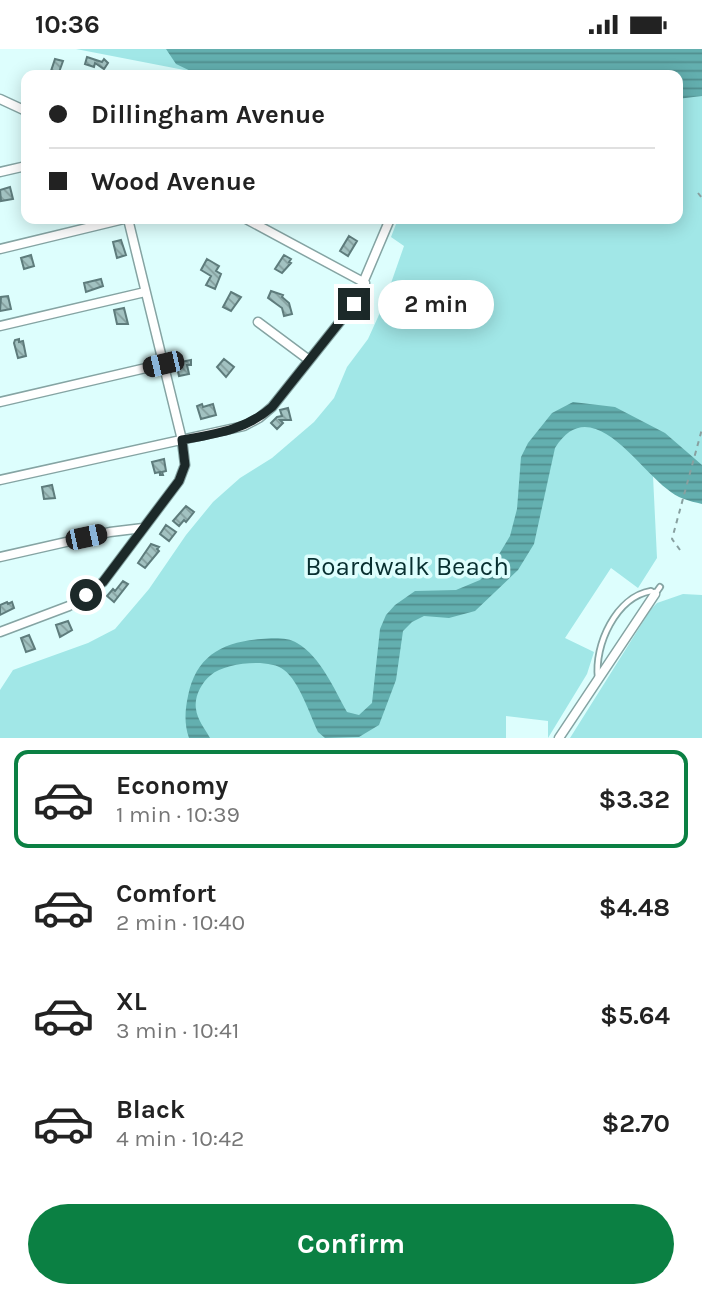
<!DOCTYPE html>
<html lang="en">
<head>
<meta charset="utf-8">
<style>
	:root { --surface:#fff; --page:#f2f2f2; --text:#222; --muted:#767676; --line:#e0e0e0; --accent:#0b8043 }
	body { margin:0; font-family:Karla,sans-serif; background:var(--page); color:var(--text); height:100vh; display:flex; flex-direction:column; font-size:26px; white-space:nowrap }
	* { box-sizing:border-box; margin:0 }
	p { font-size:23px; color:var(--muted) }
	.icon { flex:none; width:38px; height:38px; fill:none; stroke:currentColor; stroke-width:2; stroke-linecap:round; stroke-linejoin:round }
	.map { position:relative; height:689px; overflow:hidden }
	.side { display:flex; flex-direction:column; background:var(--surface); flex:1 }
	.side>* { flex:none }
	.guide { position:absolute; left:21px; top:21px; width:662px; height:154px; border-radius:14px; box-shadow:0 4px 18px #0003; display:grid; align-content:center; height:154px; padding:0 28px; background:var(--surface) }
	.end { position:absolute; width:32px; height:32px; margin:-16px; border:9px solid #1c2929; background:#fff; box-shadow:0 0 0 4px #fff }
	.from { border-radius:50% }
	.bubble { position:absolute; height:49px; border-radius:24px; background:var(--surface); box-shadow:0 4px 18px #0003; font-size:23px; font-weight:700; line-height:49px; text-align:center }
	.car { position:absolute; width:21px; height:42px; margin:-21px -10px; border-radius:9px; box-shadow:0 0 5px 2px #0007; background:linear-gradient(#222 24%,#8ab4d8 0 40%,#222 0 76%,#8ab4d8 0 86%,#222 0) }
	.guide b { display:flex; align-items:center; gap:24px; height:66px; font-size:26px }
	.guide b+b { border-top:2px solid var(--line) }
	.guide i { width:18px; height:18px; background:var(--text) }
	ul { padding:12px 0 0; list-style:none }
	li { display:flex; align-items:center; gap:21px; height:98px; margin:0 14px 10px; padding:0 14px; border:4px solid transparent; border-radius:14px }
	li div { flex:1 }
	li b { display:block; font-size:26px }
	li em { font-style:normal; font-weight:700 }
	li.current { border-color:var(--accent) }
	li>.icon { width:63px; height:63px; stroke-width:1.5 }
	.button { display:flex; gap:14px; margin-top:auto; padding:14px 28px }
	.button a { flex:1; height:80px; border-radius:42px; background:var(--accent); color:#fff; font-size:28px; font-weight:700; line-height:80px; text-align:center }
	.status { display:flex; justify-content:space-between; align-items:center; height:49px; padding:0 35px; background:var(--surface); direction:ltr }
	.status svg { height:19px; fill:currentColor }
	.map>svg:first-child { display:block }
	.green { fill:#a1e7e7 }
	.water { fill:url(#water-rules) }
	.building { fill:url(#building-back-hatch); stroke:#5e7c7c; stroke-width:2 }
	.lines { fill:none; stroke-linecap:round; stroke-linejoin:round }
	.lane-casing { stroke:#85a4a3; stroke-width:8 }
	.street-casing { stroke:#85a4a3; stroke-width:11 }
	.path { stroke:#88a0a0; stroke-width:2; stroke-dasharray:5 5; stroke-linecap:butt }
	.lane { stroke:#fff; stroke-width:4.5 }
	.street { stroke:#fff; stroke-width:8 }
	.route { stroke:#1c2929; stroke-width:9 }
	.labels { text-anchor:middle; stroke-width:7; stroke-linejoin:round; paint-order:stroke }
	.park-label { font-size:26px; fill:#082f30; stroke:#ddfefd }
</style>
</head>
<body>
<div class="status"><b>10:36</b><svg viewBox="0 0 49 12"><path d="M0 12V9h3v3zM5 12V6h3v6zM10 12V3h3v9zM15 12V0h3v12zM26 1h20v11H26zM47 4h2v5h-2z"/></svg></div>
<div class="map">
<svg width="702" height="689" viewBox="0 0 702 689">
	<defs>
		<pattern id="water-rules" width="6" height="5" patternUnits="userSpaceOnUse" patternTransform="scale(1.75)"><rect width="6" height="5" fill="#63afaf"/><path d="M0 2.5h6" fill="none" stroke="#518e8e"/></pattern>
		<pattern id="building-back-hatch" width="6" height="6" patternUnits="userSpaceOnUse" patternTransform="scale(1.75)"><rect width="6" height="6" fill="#a2c2c1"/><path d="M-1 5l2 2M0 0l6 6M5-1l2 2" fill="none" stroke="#839e9d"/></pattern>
	</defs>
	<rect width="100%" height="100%" fill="#ddfefd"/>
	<path class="green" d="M76 0H188L210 26Z
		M679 23 702 28V429L653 427 657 509 638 539 611 519 565 589 594 603 587 625 548 689V672L506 667V689H0V641L13 621 88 594 115 580 149 540 186 486 213 453 240 429 272 409 314 373 334 349 347 318 368 290 383 257 404 197 391 188 398 170H677V26Z
		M683 545 702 546V689H570L651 560 657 554Z"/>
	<path class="water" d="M166 0H702V47L677 50V26H199L176 15Z
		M573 353 615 358 665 384 702 416V455C689 452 677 449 667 440 636 416 590 342 555 399L534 495 518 521 475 562 449 569 424 567 412 573 403 582 396 631 379 676 359 688 325 689 318 683C310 666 299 632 284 621 269 609 225 614 211 626 201 634 194 648 196 660 197 670 205 680 210 689H189C184 675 185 661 188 647 196 607 222 593 261 590 272 589 288 588 297 594 321 608 334 640 347 663L359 666 372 654 380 580 386 566 395 556 415 542 456 541 480 531 489 522 510 487 517 460 521 408 528 394 552 364Z"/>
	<path class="building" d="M87 8 102 13 104 10 108 14 104 20 95 14 94 18 85 15Z
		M55 10 63 12 58 26 50 25Z
		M10 138 13 150 1 152 0 141Z
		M349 187 357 192 348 207 340 202Z
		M121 191 126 206 117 209 113 193Z
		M31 206 34 217 24 220 21 209Z
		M284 206 291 210 289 213 291 214 282 224 275 220Z
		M207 210 219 217 216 222 221 225 215 240 206 236 211 227 201 221Z
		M101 230 103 237 86 243 84 234Z
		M271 242 283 246 282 248 289 254 292 265 284 267 282 259 268 249Z
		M231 243 241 248 231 262 223 258Z
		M8 247 11 260 0 262 1 248Z
		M124 259 128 275H117L114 261Z
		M19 290V293L23 292 26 307 18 309 14 294 15 291Z
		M224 310 234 318 226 328 217 318Z
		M191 311V316H187L189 325 179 327 176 314Z
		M202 355 203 358 213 355 216 366 201 370 197 357Z
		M288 359 291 371H280L283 374 277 380 271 374 277 368 282 367 280 361Z
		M164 410 166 422 162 423 163 426H160V423L155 424 152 413Z
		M52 436 55 449 44 450 42 438Z
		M186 457 194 463 186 473 184 471 179 477 173 472Z
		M166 476 176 483 169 492 160 485Z
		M151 495 159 498 157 500 159 502 145 519 138 514Z
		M123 532 128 535 114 553 107 547 113 540 115 542Z
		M7 553 8 555 12 553 14 559 0 566V556Z
		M68 572 72 581 60 588 56 576Z
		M29 586 35 600 26 603 21 589Z"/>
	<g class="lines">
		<g class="lane-casing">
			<path id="lane" d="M598 629C594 596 616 548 651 542L655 545 660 538"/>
		</g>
		<g class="street-casing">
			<path id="street" d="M0 50 26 62
				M0 123 26 117
				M246 170 365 234
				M0 200 124 170
				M258 273 309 311
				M0 277 145 243
				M0 353 163 315
				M0 431 244 377 259 369 272 358 354 255 390 170
				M0 508 110 483 143 479
				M0 583 69 557 103 533 179 432 185 416 182 391 128 170
				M559 689 655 545"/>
		</g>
		<path class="path" d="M698 144 702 149
			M680 501 672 490 702 380"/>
		<use href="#lane" class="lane"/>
		<use href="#street" class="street"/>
	</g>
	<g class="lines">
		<path class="route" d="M86 546 103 533 179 432 185 416 182 391C215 385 246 381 272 358L354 255"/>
	</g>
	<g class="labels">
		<g class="park-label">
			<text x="407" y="526">Boardwalk Beach</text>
		</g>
	</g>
</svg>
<i class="end from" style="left:86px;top:546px"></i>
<i class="end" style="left:354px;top:255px"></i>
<div class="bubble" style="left:378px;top:231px;width:116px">2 min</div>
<i class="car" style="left:163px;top:315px;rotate:257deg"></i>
<i class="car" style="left:86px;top:488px;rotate:78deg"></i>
<div class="guide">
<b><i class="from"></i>Dillingham Avenue</b>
<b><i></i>Wood Avenue</b>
</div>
</div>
<section class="side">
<ul>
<li class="current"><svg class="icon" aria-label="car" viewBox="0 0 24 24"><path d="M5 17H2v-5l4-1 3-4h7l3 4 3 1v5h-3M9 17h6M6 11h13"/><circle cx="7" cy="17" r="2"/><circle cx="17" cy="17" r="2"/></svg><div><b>Economy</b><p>1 min · 10:39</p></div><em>$3.32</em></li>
<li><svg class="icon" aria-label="car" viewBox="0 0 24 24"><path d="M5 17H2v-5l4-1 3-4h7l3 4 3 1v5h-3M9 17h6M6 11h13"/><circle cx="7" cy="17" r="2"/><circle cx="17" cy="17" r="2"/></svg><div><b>Comfort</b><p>2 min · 10:40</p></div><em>$4.48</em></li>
<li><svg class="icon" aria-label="car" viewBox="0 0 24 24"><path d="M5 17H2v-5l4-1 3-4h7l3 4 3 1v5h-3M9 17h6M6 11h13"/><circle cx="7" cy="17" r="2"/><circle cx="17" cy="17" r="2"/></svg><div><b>XL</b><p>3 min · 10:41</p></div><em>$5.64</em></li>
<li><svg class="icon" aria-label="car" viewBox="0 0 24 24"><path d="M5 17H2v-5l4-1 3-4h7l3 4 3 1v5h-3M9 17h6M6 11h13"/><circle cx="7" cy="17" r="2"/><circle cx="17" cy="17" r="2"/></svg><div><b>Black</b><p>4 min · 10:42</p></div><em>$2.70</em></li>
</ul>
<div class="button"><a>Confirm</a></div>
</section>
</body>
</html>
